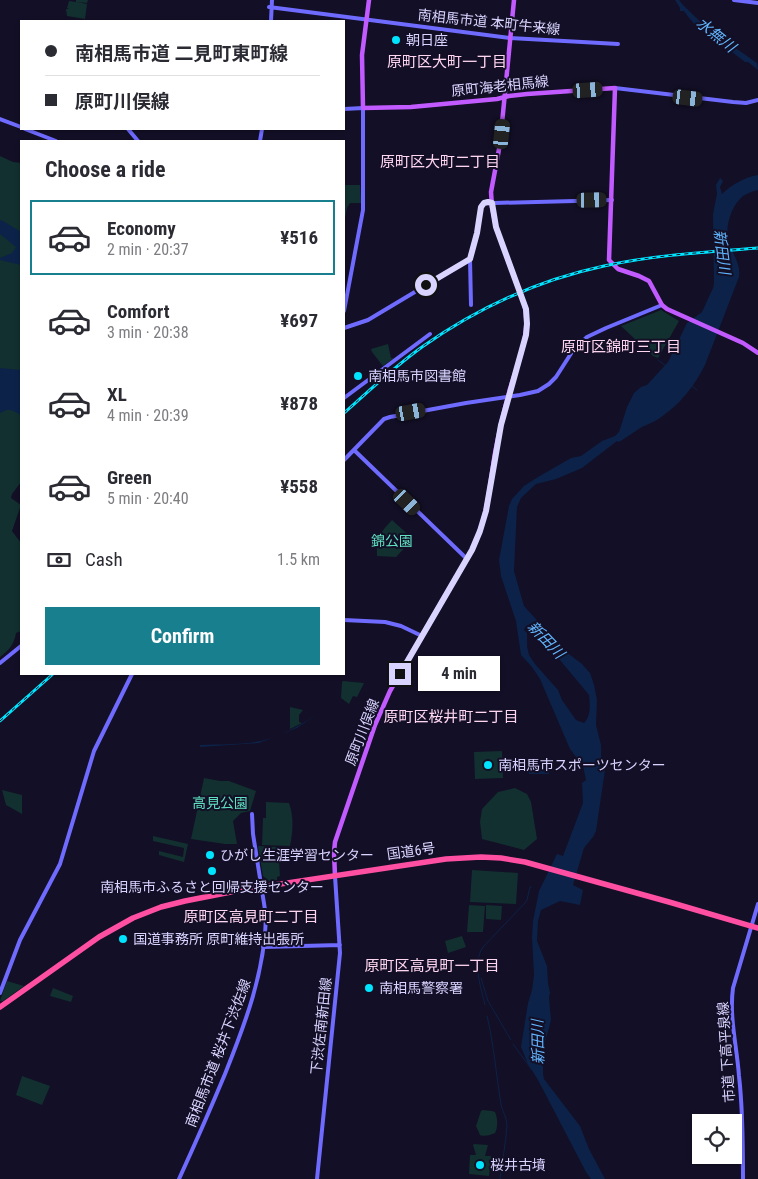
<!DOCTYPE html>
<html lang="en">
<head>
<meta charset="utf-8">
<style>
	:root { --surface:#fff; --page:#f2f2f3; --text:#2b2b33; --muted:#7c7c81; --line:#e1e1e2; --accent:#187f8f }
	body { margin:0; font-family:"Roboto Condensed","Noto Sans JP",sans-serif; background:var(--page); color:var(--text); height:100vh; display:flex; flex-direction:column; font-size:19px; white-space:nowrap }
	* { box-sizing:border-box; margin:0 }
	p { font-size:16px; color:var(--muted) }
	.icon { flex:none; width:28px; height:28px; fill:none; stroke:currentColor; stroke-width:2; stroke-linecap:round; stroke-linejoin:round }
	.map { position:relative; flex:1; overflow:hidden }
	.drawer { position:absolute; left:20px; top:140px; width:325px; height:535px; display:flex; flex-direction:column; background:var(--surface); border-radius:0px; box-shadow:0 1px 4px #0004 }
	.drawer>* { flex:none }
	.guide { position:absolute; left:20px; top:20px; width:325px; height:110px; border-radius:0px; box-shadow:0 1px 4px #0004; display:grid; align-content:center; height:110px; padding:0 25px; background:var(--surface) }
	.controls { position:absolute; left:692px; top:1114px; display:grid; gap:10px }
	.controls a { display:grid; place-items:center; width:50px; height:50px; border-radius:0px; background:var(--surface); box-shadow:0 1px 4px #0004; font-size:25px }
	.end { position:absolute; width:22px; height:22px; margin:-11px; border:6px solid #d9d4ff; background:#111; box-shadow:0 0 0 2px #111 }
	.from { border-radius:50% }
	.bubble { position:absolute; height:35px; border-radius:0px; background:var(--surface); box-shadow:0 1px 4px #0004; font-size:16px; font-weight:700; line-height:35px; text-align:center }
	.car { position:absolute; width:15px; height:30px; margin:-15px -8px; border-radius:6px; box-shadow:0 0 4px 1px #0007; background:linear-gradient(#222 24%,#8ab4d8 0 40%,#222 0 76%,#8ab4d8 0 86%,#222 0) }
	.guide b { display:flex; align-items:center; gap:18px; height:48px; font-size:19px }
	.guide b+b { border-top:1px solid var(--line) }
	.guide i { width:12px; height:12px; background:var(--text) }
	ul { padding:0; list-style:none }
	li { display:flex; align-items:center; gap:15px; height:75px; margin:0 10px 8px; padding:0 15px; border:2px solid transparent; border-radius:0px }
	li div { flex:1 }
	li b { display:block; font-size:19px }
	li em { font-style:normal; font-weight:700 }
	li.current { border-color:var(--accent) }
	li>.icon { width:45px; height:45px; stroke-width:1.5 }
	h2 { padding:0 25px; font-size:22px; line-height:60px }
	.pay { display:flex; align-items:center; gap:12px; height:55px; padding:0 25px; font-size:19px }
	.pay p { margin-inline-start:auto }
	.action { display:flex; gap:10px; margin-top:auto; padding:10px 25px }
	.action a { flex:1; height:58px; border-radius:0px; background:var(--accent); color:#fff; font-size:20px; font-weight:700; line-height:58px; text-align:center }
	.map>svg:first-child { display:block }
	.green { fill:#12302f }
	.water { fill:#0c2248; fill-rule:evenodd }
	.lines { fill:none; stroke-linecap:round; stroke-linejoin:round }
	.stream { stroke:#0c2248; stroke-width:1 }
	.secondary { stroke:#6f6bff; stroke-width:4 }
	.primary { stroke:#c25bff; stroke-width:4.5 }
	.highway { stroke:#ff4fa3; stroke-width:5.5 }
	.rail-casing { stroke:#00e5ff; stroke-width:3 }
	.rail { stroke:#130f26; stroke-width:1; stroke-dasharray:4; stroke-linecap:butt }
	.primary-bridge { stroke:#c25bff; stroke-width:4.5 }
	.route { stroke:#d9d4ff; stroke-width:6 }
	.poi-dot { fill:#00e5ff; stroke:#130f26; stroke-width:2 }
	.labels { text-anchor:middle; stroke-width:4; stroke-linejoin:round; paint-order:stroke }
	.street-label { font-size:14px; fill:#d9d4ff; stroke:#130f26 }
	.poi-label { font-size:14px; fill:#d9d4ff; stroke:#130f26; text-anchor:start }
	.park-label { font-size:14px; fill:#5fe0c0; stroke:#130f26 }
	.water-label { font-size:15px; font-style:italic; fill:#62b6ff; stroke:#130f26 }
	.neighbourhood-label { font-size:15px; fill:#ffd6f0; stroke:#130f26 }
</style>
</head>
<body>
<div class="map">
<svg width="758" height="1179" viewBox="0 0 758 1179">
	<rect width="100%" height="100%" fill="#130f26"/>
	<path class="green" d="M76 0H88L87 3 77 2 87 4 85 19 67 16 66 9H69L67 8 69 1 76 2Z
		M0 156 13 162 21 163V482L12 494 11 498 21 505 12 531 21 543V631L16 633C14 645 9 650 0 657Z
		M344 185H360L361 203H350L347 208 344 223Z
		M661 310 679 321 658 358 653 356 621 326Z
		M388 344 391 358H394L383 366 382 365 372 352 371 349Z
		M392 520 413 539 396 557 377 556C376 537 380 533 392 520Z
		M343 681 364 683 357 697 353 696 349 704 341 698 342 682Z
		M290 707 303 710 299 715V722L302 723 290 729Z
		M502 751 503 778 475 779 474 752Z
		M204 778 220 781H229L256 791 250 811 241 813 233 821 237 844H225L191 839Z
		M515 788 527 794 531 802 537 839 524 850 482 839 480 822 482 809 498 792Z
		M2 790 22 795V814L6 805Z
		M266 802 289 803C294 817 293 831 290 846L262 845 263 818H266Z
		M153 836 188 844 184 862 159 855V851L183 857 184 848 153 841Z
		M258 846 278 847 280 876 277 877V880L269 881 263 876Z
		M472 870 518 873 516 904 470 902Z
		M469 905 485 906 483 932H467Z
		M486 905 502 906 501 920 486 919Z
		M462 936 466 947 448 953 445 941Z
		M7 981 24 986 3 1001H0Z
		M53 988 73 996 71 1002 50 996Z
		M22 1076 50 1086 42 1105 16 1095Z
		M483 1110 492 1111 495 1112C498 1119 498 1127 495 1133 490 1135 485 1137 480 1135L476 1126 481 1111Z
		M474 1144 488 1145 485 1156H491L489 1176 469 1174 470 1155H476L473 1145Z"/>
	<path class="water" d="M675 0H679L684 6 707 28 757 63 758 70 748 62H745L724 46 726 47C721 42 715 40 709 36 697 28 692 22 684 11H680V8Z
		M758 175V190C753 191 748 193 743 196 731 206 724 228 729 243 733 255 741 264 739 277L705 365C694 387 680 404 660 418 654 422 648 424 642 427 634 432 627 437 619 442L617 441 582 468 556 479 536 484 521 498 517 507 514 571 524 606 565 651 582 664 590 673 594 685 597 700 596 725 601 745V767L605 770 596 831 593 837 584 848 573 885 583 890 580 905 560 901 541 910 538 921 537 941 547 966 548 983 550 993 549 997 551 1020 542 1054 543 1065V1074L544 1079 580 1126 589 1149 605 1179H591L586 1172 538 1080 528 1064 521 1047 528 1003 532 990 534 975 532 937 533 921 539 891 557 854 563 856 583 803 582 783 586 780 583 766 570 749 540 679 532 667 521 655 516 621 501 576 499 560 509 506 512 499 524 486 538 477 571 458 581 456 602 441 615 436 619 432 627 407 634 393 641 387 647 385 668 362 687 323 702 312 713 288 714 284 713 214 717 194 716 185 720 178 723 181 720 187 722 194C731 185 745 177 758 175ZM530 624 589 695C590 705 591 716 584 723L576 720 562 700 558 690 535 664 529 655 527 646V633L524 630 525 627Z
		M0 220 3 221 21 232V265L0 260V258L12 253 16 247 0 234Z
		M0 368 21 370V415L11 410H7L0 413Z
		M338 700 297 728 259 743 200 747V745C217 744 238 745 255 742 286 737 313 717 338 700Z
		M529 765H549V774H529Z"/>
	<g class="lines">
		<path class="stream" d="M658 360 666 366
			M692 386 697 390
			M481 978 488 1001 511 1040
			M485 1005C481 987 472 963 483 947L525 903 527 900 530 887H531
			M487 1016C494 1045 496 1074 501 1104 502 1111 507 1117 507 1126 506 1143 502 1161 500 1179
			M513 1044 532 1070"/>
		<path class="secondary" d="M734 0 758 3
			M269 7 510 38 618 44
			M271 21 272 0
			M615 88 733 102 746 103 758 100
			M344 109 363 108V210L344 311
			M0 119 21 127
			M25 129 56 141
			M128 129 138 141
			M260 141 262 129
			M471 305 470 259 477 233 481 207 484 203 488 202 494 203 612 200
			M344 328 368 320 470 259
			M344 398 430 334
			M354 450 467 559
			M344 460 384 419 390 417 466 403 520 395 538 391 549 384 556 377 572 352 587 337 606 328 662 305
			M344 620 385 622 401 626 422 636
			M0 663 21 646
			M263 947 340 945
			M0 993 20 940 60 864 94 751 132 674
			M179 1179C195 1144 210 1110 225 1074 245 1024 265 972 266 916L253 834 252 814
			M317 1179 340 953 335 876
			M743 1179C743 1145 743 1110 739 1076 737 1047 729 1017 733 988L758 904"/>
		<path class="primary" d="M369 0 362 55 363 108 411 107 497 99 509 96 527 94 615 88 609 260 618 269 639 276 649 281 662 305 667 309 743 343 758 353
			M492 207 491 192 500 144 514 0
			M335 876 334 852 335 842 375 725 390 691 472 550C488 517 489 489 495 453 499 432 504 410 510 389"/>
		<path class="highway" d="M0 1007 99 937 133 918 161 907 185 901 241 890 446 859 481 857 501 858 525 862 669 902 758 928"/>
		<g class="rail-casing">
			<path id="rail" d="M344 413C369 391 394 367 422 347 476 309 538 280 604 266 654 255 707 252 758 248
				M0 721 53 674"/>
		</g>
		<use href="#rail" class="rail"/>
		<path class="primary-bridge" d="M492 207 496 227 524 303C532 332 518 362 510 389"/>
	</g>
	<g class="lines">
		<path class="route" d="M400 674 472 550 480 531 486 511 501 425 526 335 527 324 526 309 496 227 492 203 488 202 484 203 481 207 477 233 470 259 426 285"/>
	</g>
	<g class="poi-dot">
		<circle cx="396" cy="40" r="5"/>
		<circle cx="358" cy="376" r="5"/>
		<circle cx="488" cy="765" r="5"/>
		<circle cx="210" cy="855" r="5"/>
		<circle cx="212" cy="871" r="5"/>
		<circle cx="123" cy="939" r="5"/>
		<circle cx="369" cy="988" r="5"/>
		<circle cx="480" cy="1165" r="5"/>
	</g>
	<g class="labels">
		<g class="street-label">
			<text transform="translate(489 22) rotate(6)" y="5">南相馬市道 本町牛来線</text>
			<text transform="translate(500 86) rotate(-6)" y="5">原町海老相馬線</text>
			<text transform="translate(362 732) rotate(-69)" y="5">原町川俣線</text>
			<text transform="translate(411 851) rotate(-8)" y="5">国道6号</text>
			<text transform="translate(321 1026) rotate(-84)" y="5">下渋佐南新田線</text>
			<text transform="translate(726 1052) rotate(-94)" y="5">市道 下高平泉線</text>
			<text transform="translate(218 1053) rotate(-69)" y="5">南相馬市道 桜井下渋佐線</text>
		</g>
		<g class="poi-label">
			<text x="406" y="45">朝日座</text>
			<text x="368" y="381">南相馬市図書館</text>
			<text x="498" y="770">南相馬市スポーツセンター</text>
			<text x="220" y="860">ひがし生涯学習センター</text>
			<text x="212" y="892" text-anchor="middle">南相馬市ふるさと回帰支援センター</text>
			<text x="133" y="944">国道事務所 原町維持出張所</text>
			<text x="379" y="993">南相馬警察署</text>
			<text x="490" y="1170">桜井古墳</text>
		</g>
		<g class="park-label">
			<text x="392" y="546">錦公園</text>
			<text x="220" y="808">高見公園</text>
		</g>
		<g class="water-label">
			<text transform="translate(716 35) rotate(39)" y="5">水無川</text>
			<text transform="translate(722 252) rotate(83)" y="5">新田川</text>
			<text transform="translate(546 640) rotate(46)" y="5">新田川</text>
			<text transform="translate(538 1042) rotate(-91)" y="5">新田川</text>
		</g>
		<g class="neighbourhood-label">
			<text x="447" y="67">原町区大町一丁目</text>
			<text x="440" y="167">原町区大町二丁目</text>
			<text x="621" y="352">原町区錦町三丁目</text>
			<text x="451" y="722">原町区桜井町二丁目</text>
			<text x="251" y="922">原町区高見町二丁目</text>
			<text x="432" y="971">原町区高見町一丁目</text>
		</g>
	</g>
</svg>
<div class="controls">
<a><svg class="icon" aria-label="locate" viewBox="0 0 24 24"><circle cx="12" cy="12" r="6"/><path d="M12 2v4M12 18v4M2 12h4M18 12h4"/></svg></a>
</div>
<i class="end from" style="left:426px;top:285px"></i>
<i class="end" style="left:400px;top:674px"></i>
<div class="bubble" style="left:418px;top:656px;width:82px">4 min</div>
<i class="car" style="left:588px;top:90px;rotate:86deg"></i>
<i class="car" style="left:688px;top:98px;rotate:97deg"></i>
<i class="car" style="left:502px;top:134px;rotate:6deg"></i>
<i class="car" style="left:592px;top:200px;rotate:89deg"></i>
<i class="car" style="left:411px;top:412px;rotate:80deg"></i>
<i class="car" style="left:407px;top:502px;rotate:134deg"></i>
<div class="guide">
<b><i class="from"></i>南相馬市道 二見町東町線</b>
<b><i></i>原町川俣線</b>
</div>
<section class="drawer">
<h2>Choose a ride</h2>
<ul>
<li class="current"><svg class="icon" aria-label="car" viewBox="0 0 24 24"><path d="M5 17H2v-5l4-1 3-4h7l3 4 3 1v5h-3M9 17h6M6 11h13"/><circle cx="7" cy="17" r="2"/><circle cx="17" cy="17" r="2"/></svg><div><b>Economy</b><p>2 min · 20:37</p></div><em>¥516</em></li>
<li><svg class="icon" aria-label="car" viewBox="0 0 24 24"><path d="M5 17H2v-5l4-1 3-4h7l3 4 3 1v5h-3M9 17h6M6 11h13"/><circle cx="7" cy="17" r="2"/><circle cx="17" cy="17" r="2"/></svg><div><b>Comfort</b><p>3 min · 20:38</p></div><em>¥697</em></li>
<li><svg class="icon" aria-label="car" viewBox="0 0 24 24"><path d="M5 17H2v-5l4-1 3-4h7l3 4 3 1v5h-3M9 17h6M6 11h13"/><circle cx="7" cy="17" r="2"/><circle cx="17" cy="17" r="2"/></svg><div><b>XL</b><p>4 min · 20:39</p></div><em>¥878</em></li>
<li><svg class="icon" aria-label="car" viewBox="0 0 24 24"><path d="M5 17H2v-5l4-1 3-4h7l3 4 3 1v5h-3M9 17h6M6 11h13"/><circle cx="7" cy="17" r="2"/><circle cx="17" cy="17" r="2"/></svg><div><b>Green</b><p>5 min · 20:40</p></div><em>¥558</em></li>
</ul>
<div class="pay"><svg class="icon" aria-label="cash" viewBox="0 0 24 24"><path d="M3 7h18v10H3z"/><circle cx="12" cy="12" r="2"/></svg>Cash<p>1.5 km</p></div>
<div class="action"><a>Confirm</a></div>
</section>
</div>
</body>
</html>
